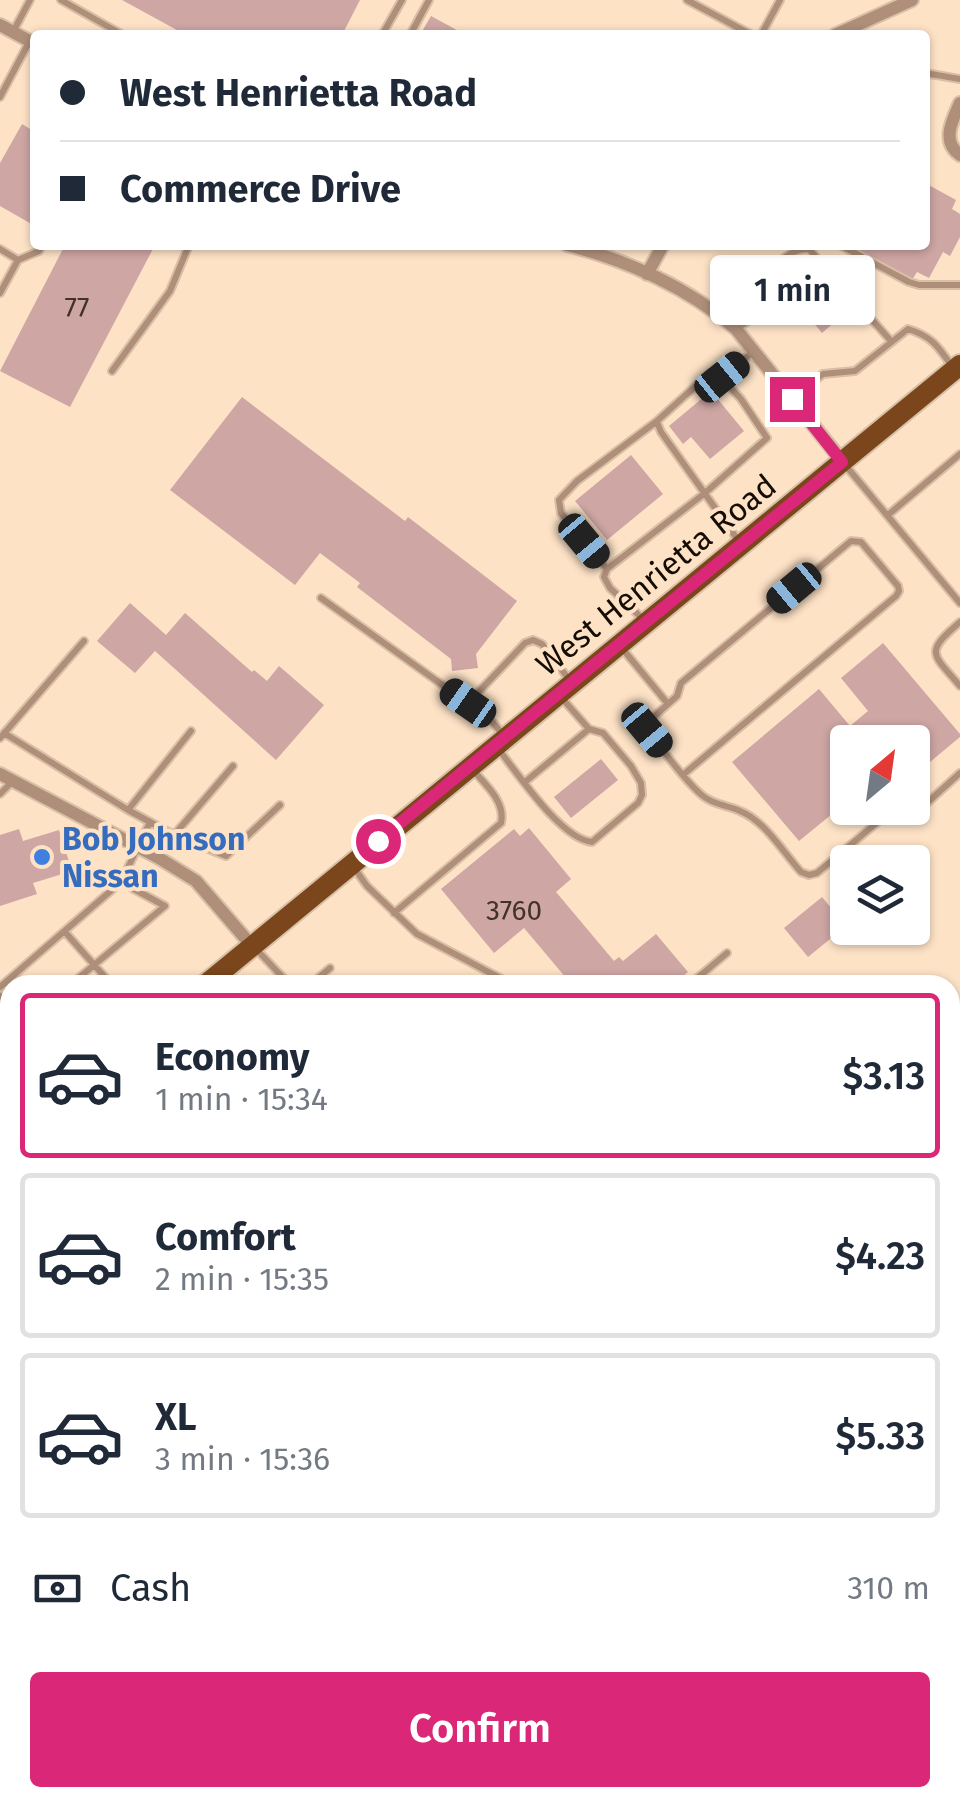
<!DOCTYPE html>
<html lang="en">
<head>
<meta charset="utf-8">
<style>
	:root { --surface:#fff; --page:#f2f2f3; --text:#1f2937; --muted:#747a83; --line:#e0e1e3; --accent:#db2777 }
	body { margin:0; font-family:"Fira Sans",sans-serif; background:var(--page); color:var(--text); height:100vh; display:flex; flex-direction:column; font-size:38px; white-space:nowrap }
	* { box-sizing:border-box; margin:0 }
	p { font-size:32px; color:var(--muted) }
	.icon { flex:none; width:55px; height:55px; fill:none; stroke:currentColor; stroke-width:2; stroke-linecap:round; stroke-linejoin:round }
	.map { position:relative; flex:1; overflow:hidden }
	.side { position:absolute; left:0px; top:975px; width:960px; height:832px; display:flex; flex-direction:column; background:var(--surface); border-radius:30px 30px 0 0; box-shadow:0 2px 8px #0004 }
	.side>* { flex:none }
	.top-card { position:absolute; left:30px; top:30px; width:900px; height:220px; border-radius:10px; box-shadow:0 2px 8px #0004; display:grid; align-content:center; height:220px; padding:0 30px; background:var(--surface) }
	.needle { width:65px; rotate:29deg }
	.fabs { position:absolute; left:830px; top:725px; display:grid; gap:20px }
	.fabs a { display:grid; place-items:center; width:100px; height:100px; border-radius:10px; background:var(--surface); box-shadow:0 2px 8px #0004; font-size:50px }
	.end { position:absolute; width:45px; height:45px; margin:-22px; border:12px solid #db2777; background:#fff; box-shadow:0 0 0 5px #fff }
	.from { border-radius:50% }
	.bubble { position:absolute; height:70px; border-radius:10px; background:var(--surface); box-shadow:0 2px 8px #0004; font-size:32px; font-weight:600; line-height:70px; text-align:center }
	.car { position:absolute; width:30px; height:60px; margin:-30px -15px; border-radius:12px; box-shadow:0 0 8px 2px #0007; background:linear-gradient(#222 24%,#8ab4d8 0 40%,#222 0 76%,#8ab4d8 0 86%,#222 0) }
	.top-card b { display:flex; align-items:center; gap:35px; height:95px; font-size:38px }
	.top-card b+b { border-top:2px solid var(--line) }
	.top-card i { width:25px; height:25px; background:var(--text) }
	ul { padding:18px 0 0; list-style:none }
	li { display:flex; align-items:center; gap:30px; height:165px; margin:0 20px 15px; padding:0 10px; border:5px solid var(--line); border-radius:10px }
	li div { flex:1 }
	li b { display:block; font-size:38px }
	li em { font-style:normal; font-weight:600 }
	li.current { border-color:var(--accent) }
	li>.icon { width:90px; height:90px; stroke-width:1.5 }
	.pay { display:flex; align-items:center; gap:25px; height:110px; padding:0 30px; font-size:38px }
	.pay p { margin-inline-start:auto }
	.cta { display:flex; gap:20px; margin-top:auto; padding:20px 30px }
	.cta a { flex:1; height:115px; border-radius:10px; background:var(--accent); color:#fff; font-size:40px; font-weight:600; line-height:115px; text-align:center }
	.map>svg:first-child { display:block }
	.green { fill:#acc5ac }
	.building { fill:#cea6a4 }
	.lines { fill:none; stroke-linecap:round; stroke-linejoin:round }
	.service-casing { stroke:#d8c0a7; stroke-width:10 }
	.minor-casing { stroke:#d8c0a7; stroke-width:16 }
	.primary-casing { stroke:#d8c0a7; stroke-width:24 }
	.service { stroke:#af8f7a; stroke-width:6 }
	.minor { stroke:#af8f7a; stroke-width:12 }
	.primary { stroke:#7b461b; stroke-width:20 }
	.route { stroke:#db2777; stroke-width:12 }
	.shop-dot { fill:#3f7fe0; stroke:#fde2c6; stroke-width:4 }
	.labels { text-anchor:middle; stroke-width:8; stroke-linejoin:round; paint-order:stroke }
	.number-label { font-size:28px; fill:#43322c }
	.street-label { font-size:32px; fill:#150c04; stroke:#fde2c6 }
	.shop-label { font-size:32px; font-weight:bold; fill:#366cbe; stroke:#fde2c6; text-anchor:start }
</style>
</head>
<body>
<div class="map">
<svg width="960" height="1806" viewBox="0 0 960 1806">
	<rect width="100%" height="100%" fill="#fde2c6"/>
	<path class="green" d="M960 1097V1197L958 1198 950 1194V1105Z"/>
	<path class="building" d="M122 0H360L342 35H186Z
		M431 16 466 35H420Z
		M22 124 35 132V226L0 206V163Z
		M925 183 956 200 952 209 960 214V237L950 256 943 252 929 278 917 272 912 280 846 245H925Z
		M65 245H155L70 407 0 371Z
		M811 273 845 313 822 333 795 301 799 298 792 290Z
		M711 391 744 431 710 459 691 437 683 444 669 426Z
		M242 397 405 521 408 517 517 601 476 654 478 668 452 671 451 659 357 587 360 583 320 553 295 585 170 490Z
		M631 455 663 494 607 540 575 501Z
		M130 603 166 635 185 613 252 672 254 670 267 681 279 666 324 705 276 760 155 651 135 673 97 641Z
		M883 643 960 734V737L912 777V742H848V801L799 841 732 762 819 689 850 726 868 711 841 678Z
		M601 759 618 780 571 818 554 797Z
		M529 828 571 879 556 892 614 961 619 957 623 961 656 934 688 972 672 985H572L524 928 494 953 441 889 514 829 520 836Z
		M19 829 23 841 59 830 72 871 33 883 37 894 0 906V835Z
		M822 897 846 926 808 957 784 928Z"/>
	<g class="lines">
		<g class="service-casing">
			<path id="service" d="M61 0 123 35
				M687 0 752 35
				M14 30 30 0
				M382 35 402 0
				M410 35 429 0
				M761 35 780 0
				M925 73 960 79
				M0 97 29 42
				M840 245 909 282 919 285H960
				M0 249 18 260
				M0 293 18 260 39 251 42 245
				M737 328C749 320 769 311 773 295 775 289 773 283 773 278 776 260 792 249 809 249L891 341
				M112 371 170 291 189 245
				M722 377 753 352
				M793 398 823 374 855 371 908 329C931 336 938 346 951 365
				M657 422 661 432 740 543
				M846 466 960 603
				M888 515 960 454
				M607 569 561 513 559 500 577 481 657 421 710 373H717L741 399 767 438 705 493 607 569 604 577 610 588 645 621
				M321 598 490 719 504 736
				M960 622C924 653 932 653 960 686
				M621 647 668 704
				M468 703 525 643 533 640 542 644 571 682
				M4 733 128 810 174 835 233 766
				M0 738 84 641
				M499 750C519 775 561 839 592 842L638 803 642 795 641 783 631 766 603 733 589 729 560 696
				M684 774 896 596 899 591 898 586 861 542 851 541 681 683 677 696 649 721 647 730C663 749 684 781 703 796 714 805 727 805 740 811 765 821 783 852 801 872L809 875 817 873 880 820 894 813 913 810 927 803 960 773
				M525 782 589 729
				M0 794 13 781
				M128 810 191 731
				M174 835 226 856 280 805
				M355 869 367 886 417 934 513 985
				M394 913 501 823C506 802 485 784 472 769
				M65 932 112 985
				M257 950 290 985
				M70 985 165 906 121 882
				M310 985 330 968
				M689 985 727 953
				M0 987 121 882 150 822
				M0 996 10 1002
				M0 1222 10 1226
				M0 1345 10 1337
				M0 1371 10 1376"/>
		</g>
		<g class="minor-casing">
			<path id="minor" d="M0 25 35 44
				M835 35 912 0
				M960 103C952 121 941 141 960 155
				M567 245C627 260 689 288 736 329L842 461
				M647 274 663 245
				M0 774 159 858 196 881 252 946"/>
		</g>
		<g class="primary-casing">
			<path id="primary" d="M205 985 960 365
				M0 1155 10 1146"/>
		</g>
		<use href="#service" class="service"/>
		<use href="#minor" class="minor"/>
		<use href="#primary" class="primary"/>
	</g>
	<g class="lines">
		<path class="route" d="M378 841 842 462 792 399"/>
	</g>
	<circle class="shop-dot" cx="42" cy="857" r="10"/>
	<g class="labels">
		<g class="number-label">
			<text x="77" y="317">77</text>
			<text x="514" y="920">3760</text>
		</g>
		<g class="street-label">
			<text transform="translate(656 575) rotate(-39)" y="11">West Henrietta Road</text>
		</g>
		<g class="shop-label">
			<text x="62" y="850">Bob Johnson<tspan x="62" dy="37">Nissan</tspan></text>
		</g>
	</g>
</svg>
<div class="fabs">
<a><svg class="needle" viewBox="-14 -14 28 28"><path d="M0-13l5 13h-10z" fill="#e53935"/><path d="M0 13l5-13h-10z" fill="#747a83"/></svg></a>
<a><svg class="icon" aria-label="layers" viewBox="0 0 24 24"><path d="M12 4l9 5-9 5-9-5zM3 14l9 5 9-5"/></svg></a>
</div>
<i class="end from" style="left:378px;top:841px"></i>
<i class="end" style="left:792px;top:399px"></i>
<div class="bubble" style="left:710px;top:255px;width:165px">1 min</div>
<i class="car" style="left:722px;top:377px;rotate:51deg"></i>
<i class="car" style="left:584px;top:541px;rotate:140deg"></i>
<i class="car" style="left:794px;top:588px;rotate:230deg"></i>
<i class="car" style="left:468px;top:703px;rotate:305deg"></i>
<i class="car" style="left:647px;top:730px;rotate:140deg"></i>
<div class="top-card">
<b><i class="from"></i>West Henrietta Road</b>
<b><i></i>Commerce Drive</b>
</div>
<section class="side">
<ul>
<li class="current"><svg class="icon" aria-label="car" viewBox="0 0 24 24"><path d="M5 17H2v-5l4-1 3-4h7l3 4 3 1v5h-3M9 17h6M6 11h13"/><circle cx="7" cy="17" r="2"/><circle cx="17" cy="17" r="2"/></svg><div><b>Economy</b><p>1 min · 15:34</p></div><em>$3.13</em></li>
<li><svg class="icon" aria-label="car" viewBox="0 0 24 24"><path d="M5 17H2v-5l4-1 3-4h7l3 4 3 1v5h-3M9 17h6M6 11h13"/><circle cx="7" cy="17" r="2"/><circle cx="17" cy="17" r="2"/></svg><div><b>Comfort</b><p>2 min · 15:35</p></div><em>$4.23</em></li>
<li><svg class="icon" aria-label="car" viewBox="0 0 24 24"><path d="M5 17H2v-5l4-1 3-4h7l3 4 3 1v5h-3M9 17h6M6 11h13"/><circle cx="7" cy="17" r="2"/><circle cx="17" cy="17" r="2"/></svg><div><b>XL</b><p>3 min · 15:36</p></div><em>$5.33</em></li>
</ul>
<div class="pay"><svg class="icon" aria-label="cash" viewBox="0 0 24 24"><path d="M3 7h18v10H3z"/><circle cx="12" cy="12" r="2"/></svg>Cash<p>310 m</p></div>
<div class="cta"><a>Confirm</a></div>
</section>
</div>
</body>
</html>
